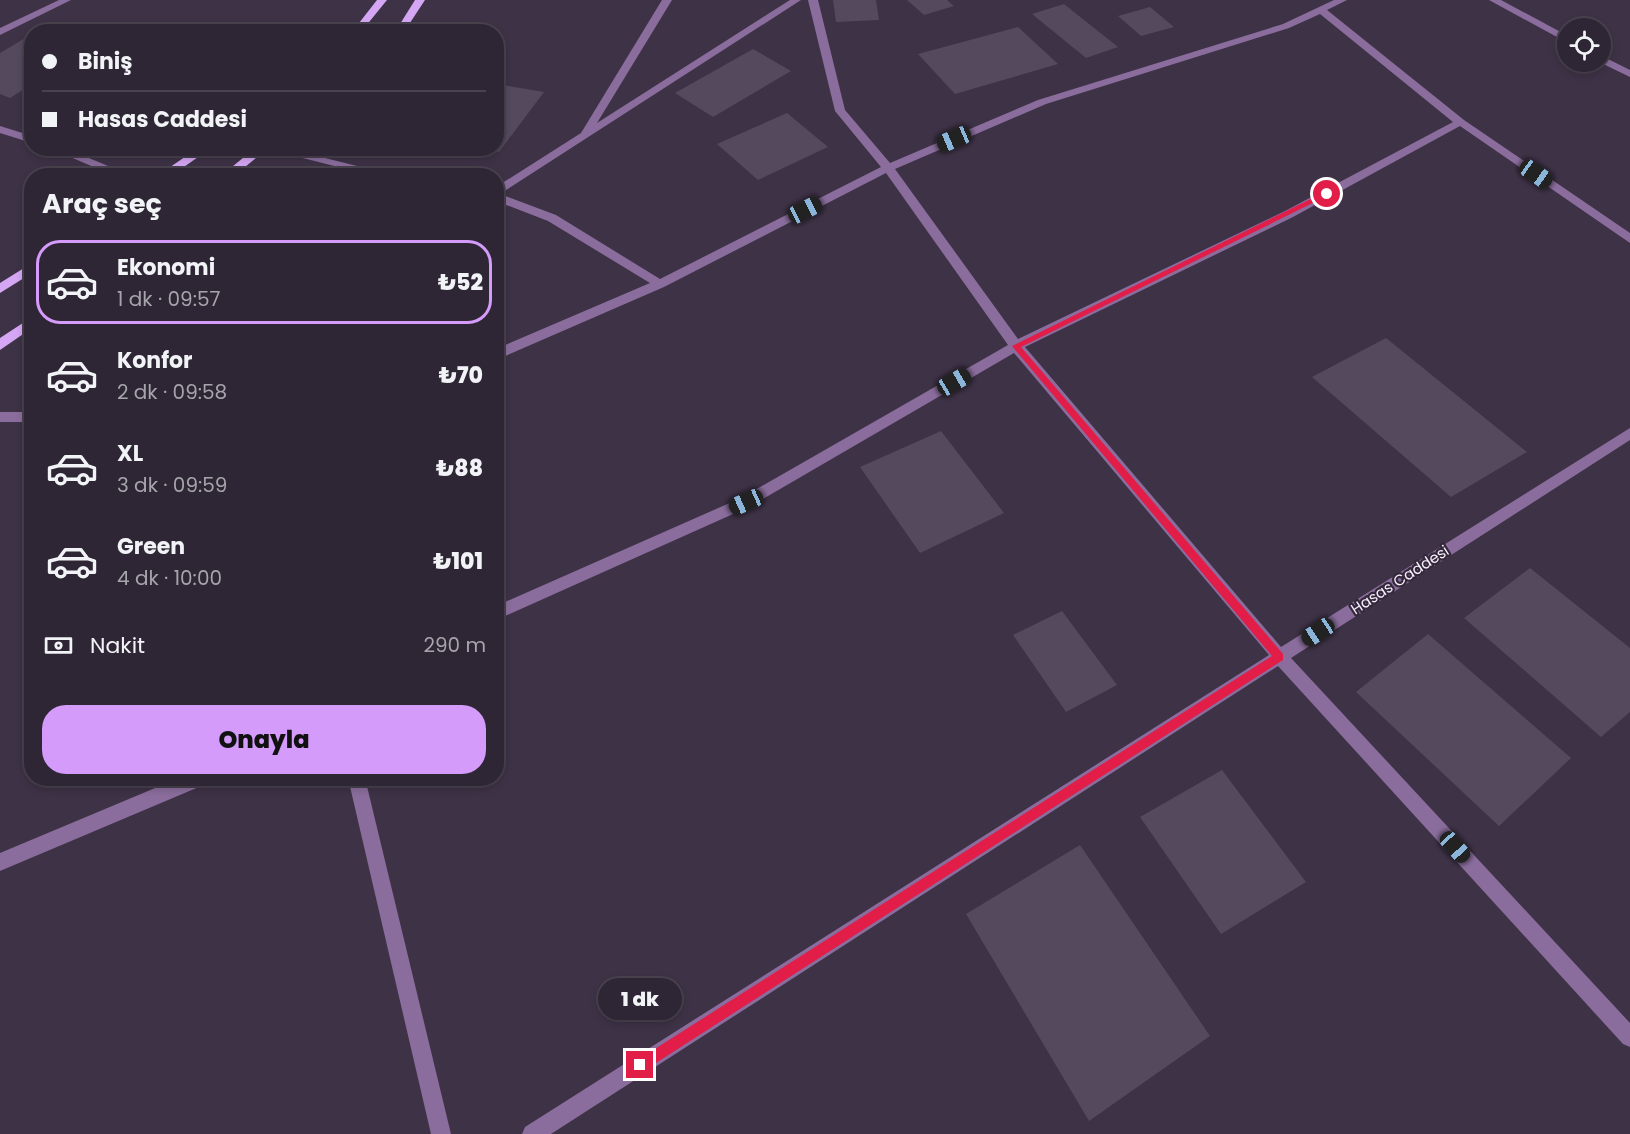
<!DOCTYPE html>
<html lang="tr">
<head>
<meta charset="utf-8">
<style>
	:root { --surface:#2e2634; --page:#362e3c; --text:#f1f3f6; --muted:#a7a5ac; --line:#49434f; --accent:#d59bfa }
	body { margin:0; font-family:Poppins,sans-serif; background:var(--page); color:var(--text); height:100vh; display:flex; flex-direction:column; font-size:22px; white-space:nowrap }
	* { box-sizing:border-box; margin:0 }
	p { font-size:20px; color:var(--muted) }
	.icon { flex:none; width:33px; height:33px; fill:none; stroke:currentColor; stroke-width:2; stroke-linecap:round; stroke-linejoin:round }
	.map { position:relative; flex:1; overflow:hidden }
	.panel { position:absolute; left:24px; top:168px; width:480px; height:618px; display:flex; flex-direction:column; background:var(--surface); border-radius:24px; box-shadow:0 3px 9px #0003,0 0 0 2px var(--line) }
	.panel>* { flex:none }
	.hud { position:absolute; left:24px; top:24px; width:480px; height:132px; border-radius:24px; box-shadow:0 3px 9px #0003,0 0 0 2px var(--line); display:grid; align-content:center; height:132px; padding:0 18px; background:var(--surface) }
	.fabs { position:absolute; left:1557px; top:18px; display:grid; gap:12px }
	.fabs a { display:grid; place-items:center; width:54px; height:54px; border-radius:50%; background:var(--surface); box-shadow:0 3px 9px #0003,0 0 0 2px var(--line); font-size:30px }
	.end { position:absolute; width:27px; height:27px; margin:-14px; border:8px solid #e11d48; background:#fff; box-shadow:0 0 0 3px #fff }
	.from { border-radius:50% }
	.bubble { position:absolute; height:42px; border-radius:21px; background:var(--surface); box-shadow:0 3px 9px #0003,0 0 0 2px var(--line); font-size:20px; font-weight:800; line-height:42px; text-align:center }
	.car { position:absolute; width:18px; height:36px; margin:-18px -9px; border-radius:8px; box-shadow:0 0 4px 2px #0007; background:linear-gradient(#222 24%,#8ab4d8 0 40%,#222 0 76%,#8ab4d8 0 86%,#222 0) }
	.hud b { display:flex; align-items:center; gap:21px; height:57px; font-size:22px }
	.hud b+b { border-top:2px solid var(--line) }
	.hud i { width:15px; height:15px; background:var(--text) }
	ul { padding:0; list-style:none }
	li { display:flex; align-items:center; gap:18px; height:84px; margin:0 12px 9px; padding:0 6px; border:3px solid transparent; border-radius:24px }
	li div { flex:1 }
	li b { display:block; font-size:22px }
	li em { font-style:normal; font-weight:800 }
	li.active { border-color:var(--accent) }
	li>.icon { width:54px; height:54px; stroke-width:1.5 }
	h2 { padding:0 18px; font-size:27px; line-height:72px }
	.pay { display:flex; align-items:center; gap:15px; height:66px; padding:0 18px; font-size:22px }
	.pay p { margin-inline-start:auto }
	.primary-button { display:flex; gap:12px; margin-top:auto; padding:12px 18px }
	.primary-button a { flex:1; height:69px; border-radius:24px; background:var(--accent); color:#111; font-size:24px; font-weight:800; line-height:69px; text-align:center }
	.map>svg:first-child { display:block }
	.building { fill:#55495e }
	.lines { fill:none; stroke-linecap:round; stroke-linejoin:round }
	.minor { fill:#8a6d9c; fill-rule:evenodd }
	.major { fill:#d5a6f3; fill-rule:evenodd }
	.route { fill:#e11d48 }
	.labels { text-anchor:middle; stroke-width:4.5; stroke-linejoin:round; paint-order:stroke }
	.street-label { font-size:15px; fill:#f6effc; stroke:#34283b }
</style>
</head>
<body>
<div class="map">
<svg width="1630" height="1134" viewBox="0 0 1630 1134">
	<rect width="100%" height="100%" fill="#3e3246"/>
	<path class="building" d="M833 0H876L879 20 836 22Z
		M907 0H947L954 6 924 15Z
		M1064 4 1118 47 1086 58 1032 14Z
		M1150 7 1174 27 1141 36 1118 16Z
		M1018 27 1058 64 955 94 918 54Z
		M32 34V84L10 98 0 94V53Z
		M753 49 791 71 713 117 675 93Z
		M496 84 544 92 499 152 485 150 496 148Z
		M787 113 828 147 758 180 717 144Z
		M1386 338 1527 452 1451 497 1312 377Z
		M941 431 1004 513 920 553 860 467Z
		M1530 568 1630 648V712L1601 737 1464 618Z
		M1062 611 1117 685 1066 712 1013 635Z
		M1428 634 1571 758 1499 826 1356 692Z
		M1222 770 1306 882 1221 934 1140 817Z
		M1080 845 1210 1036 1089 1121 966 914Z"/>
	<g class="lines">
		<path class="minor" d="M59 0H71L0 35V28Z
			M662 0H672L597 123 790 0H801L500 194 556 215 660 279 881 167 835 111 808 0H818L845 110 890 163 1038 100 1283 24 1334 0H1347L1327 10 1464 120 1630 233V243L1460 126 1293 217 1025 347 1281 647 1630 428V440L1291 658 1630 1023V1047L1623 1044 1278 666 551 1134H522L525 1127 1269 655 1014 353 751 506 496 620V606L741 498 1008 345 886 173 664 287 496 360V349L650 283 548 221 496 201V187L581 133ZM1320 14 1453 122 1285 211 1018 339 895 169 1046 104 1289 28Z
			M1489 0H1501L1568 36V43Z
			M1600 55 1630 70V77L1599 62Z
			M0 126 32 136V143L0 133Z
			M49 148H65L132 176H115Z
			M263 148H285L397 176H374Z
			M0 412H32V422H0Z
			M179 778H208L206 784 0 871V853Z
			M348 778H365L451 1134H431Z"/>
		<path class="major" d="M377 0H387L361 32H352Z
			M415 0H425L404 32H395Z
			M198 148H211L171 176H157Z
			M255 148H268L234 176H221Z
			M32 263V273L0 293V283Z
			M32 317V328L0 350V338Z"/>
	</g>
	<path class="route" d="M1327 191 1329 195 1021 347 1283 654V660L645 1070H636V1061L1272 656 1012 346Z"/>
	<g class="labels">
		<g class="street-label">
			<text transform="translate(1400 580) rotate(-33)" y="5">Hasas Caddesi</text>
		</g>
	</g>
</svg>
<div class="fabs">
<a><svg class="icon" aria-label="locate" viewBox="0 0 24 24"><circle cx="12" cy="12" r="6"/><path d="M12 2v4M12 18v4M2 12h4M18 12h4"/></svg></a>
</div>
<i class="end from" style="left:1327px;top:194px"></i>
<i class="end" style="left:640px;top:1065px"></i>
<div class="bubble" style="left:598px;top:978px;width:84px">1 dk</div>
<i class="car" style="left:954px;top:139px;rotate:247deg"></i>
<i class="car" style="left:1536px;top:174px;rotate:125deg"></i>
<i class="car" style="left:805px;top:210px;rotate:63deg"></i>
<i class="car" style="left:954px;top:382px;rotate:60deg"></i>
<i class="car" style="left:746px;top:502px;rotate:246deg"></i>
<i class="car" style="left:1318px;top:632px;rotate:237deg"></i>
<i class="car" style="left:1455px;top:847px;rotate:138deg"></i>
<div class="hud">
<b><i class="from"></i>Biniş</b>
<b><i></i>Hasas Caddesi</b>
</div>
<section class="panel">
<h2>Araç seç</h2>
<ul>
<li class="active"><svg class="icon" aria-label="car" viewBox="0 0 24 24"><path d="M5 17H2v-5l4-1 3-4h7l3 4 3 1v5h-3M9 17h6M6 11h13"/><circle cx="7" cy="17" r="2"/><circle cx="17" cy="17" r="2"/></svg><div><b>Ekonomi</b><p>1 dk · 09:57</p></div><em>₺52</em></li>
<li><svg class="icon" aria-label="car" viewBox="0 0 24 24"><path d="M5 17H2v-5l4-1 3-4h7l3 4 3 1v5h-3M9 17h6M6 11h13"/><circle cx="7" cy="17" r="2"/><circle cx="17" cy="17" r="2"/></svg><div><b>Konfor</b><p>2 dk · 09:58</p></div><em>₺70</em></li>
<li><svg class="icon" aria-label="car" viewBox="0 0 24 24"><path d="M5 17H2v-5l4-1 3-4h7l3 4 3 1v5h-3M9 17h6M6 11h13"/><circle cx="7" cy="17" r="2"/><circle cx="17" cy="17" r="2"/></svg><div><b>XL</b><p>3 dk · 09:59</p></div><em>₺88</em></li>
<li><svg class="icon" aria-label="car" viewBox="0 0 24 24"><path d="M5 17H2v-5l4-1 3-4h7l3 4 3 1v5h-3M9 17h6M6 11h13"/><circle cx="7" cy="17" r="2"/><circle cx="17" cy="17" r="2"/></svg><div><b>Green</b><p>4 dk · 10:00</p></div><em>₺101</em></li>
</ul>
<div class="pay"><svg class="icon" aria-label="cash" viewBox="0 0 24 24"><path d="M3 7h18v10H3z"/><circle cx="12" cy="12" r="2"/></svg>Nakit<p>290 m</p></div>
<div class="primary-button"><a>Onayla</a></div>
</section>
</div>
</body>
</html>
